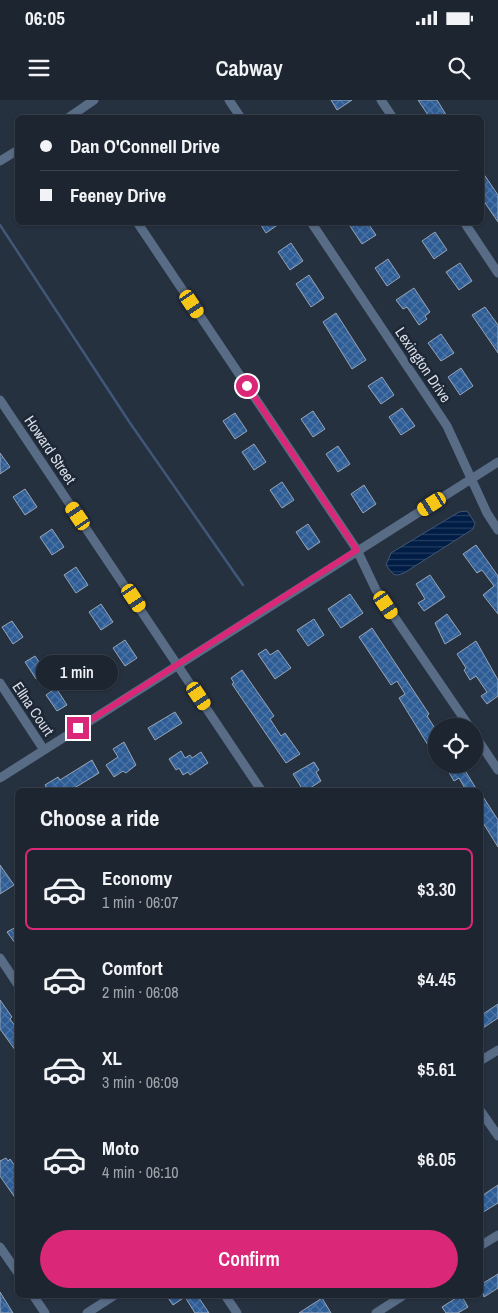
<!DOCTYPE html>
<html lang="en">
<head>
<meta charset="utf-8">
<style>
	:root { --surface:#1c2530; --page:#252d38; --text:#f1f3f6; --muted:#a0a5ab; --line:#3a424c; --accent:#db2777 }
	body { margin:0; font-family:"Archivo Narrow",sans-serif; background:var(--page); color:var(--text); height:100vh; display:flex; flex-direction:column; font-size:19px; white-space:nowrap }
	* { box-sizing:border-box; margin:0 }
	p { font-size:16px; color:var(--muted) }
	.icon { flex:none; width:28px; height:28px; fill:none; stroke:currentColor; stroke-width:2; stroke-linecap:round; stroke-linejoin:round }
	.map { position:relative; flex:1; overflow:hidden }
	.drawer { position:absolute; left:15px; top:688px; width:468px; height:510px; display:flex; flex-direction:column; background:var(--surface); border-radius:8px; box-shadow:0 1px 4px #0004,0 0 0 1px var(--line) }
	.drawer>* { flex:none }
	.guide { position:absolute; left:15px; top:15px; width:469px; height:110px; border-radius:8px; box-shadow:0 1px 4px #0004,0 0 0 1px var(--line); display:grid; align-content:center; height:110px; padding:0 25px; background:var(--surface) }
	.tools { position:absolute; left:428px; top:618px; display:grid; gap:10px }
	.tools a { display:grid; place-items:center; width:55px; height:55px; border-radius:50%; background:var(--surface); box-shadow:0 1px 4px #0004,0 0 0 1px var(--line); font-size:25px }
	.end { position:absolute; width:22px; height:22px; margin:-11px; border:6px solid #db2777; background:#fff; box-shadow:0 0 0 2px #fff }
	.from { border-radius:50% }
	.bubble { position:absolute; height:35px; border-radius:18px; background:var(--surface); box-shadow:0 1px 4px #0004,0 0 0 1px var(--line); font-size:16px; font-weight:600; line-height:35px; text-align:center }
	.car { position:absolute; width:15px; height:30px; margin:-15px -8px; border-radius:6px; box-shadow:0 0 4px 1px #0007; background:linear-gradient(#f5c518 24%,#345 0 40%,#f5c518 0 76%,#345 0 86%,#f5c518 0) }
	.guide b { display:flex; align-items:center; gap:18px; height:48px; font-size:19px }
	.guide b+b { border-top:1px solid var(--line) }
	.guide i { width:12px; height:12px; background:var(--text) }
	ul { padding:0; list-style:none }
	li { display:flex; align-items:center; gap:15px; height:82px; margin:0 10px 8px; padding:0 15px; border:2px solid transparent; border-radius:8px }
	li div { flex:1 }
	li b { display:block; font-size:19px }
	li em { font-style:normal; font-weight:600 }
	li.selected { border-color:var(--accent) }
	li>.icon { width:45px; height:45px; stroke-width:1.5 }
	h2 { padding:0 25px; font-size:22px; line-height:60px }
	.cta { display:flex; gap:10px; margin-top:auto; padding:10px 25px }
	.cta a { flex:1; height:58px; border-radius:30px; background:var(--accent); color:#fff; font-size:20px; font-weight:600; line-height:58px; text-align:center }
	.status { display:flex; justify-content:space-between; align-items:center; height:35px; padding:0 25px; background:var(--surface); direction:ltr }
	.status svg { height:14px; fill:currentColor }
	header { display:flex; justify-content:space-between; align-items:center; height:65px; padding:0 25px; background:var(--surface); font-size:22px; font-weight:600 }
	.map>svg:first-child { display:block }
	.water { fill:url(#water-rules); stroke:#405776 }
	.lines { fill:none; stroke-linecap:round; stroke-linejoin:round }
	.stream { stroke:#405776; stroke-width:2.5 }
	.building { fill:url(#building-cross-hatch); stroke:#97a5b6 }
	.minor { stroke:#586c86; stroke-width:9 }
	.route { stroke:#db2777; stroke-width:6 }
	.labels { text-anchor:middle; stroke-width:5; stroke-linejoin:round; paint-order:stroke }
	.street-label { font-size:15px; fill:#d7dee7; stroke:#1d2735 }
</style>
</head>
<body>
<div class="status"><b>06:05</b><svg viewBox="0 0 49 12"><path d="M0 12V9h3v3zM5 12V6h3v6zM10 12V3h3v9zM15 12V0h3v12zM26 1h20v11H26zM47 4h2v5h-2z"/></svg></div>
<header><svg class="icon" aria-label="menu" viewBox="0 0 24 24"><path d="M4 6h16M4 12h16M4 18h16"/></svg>Cabway<svg class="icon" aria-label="search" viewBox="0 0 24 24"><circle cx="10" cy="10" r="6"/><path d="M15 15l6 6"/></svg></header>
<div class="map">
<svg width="498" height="1213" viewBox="0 0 498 1213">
	<defs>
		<pattern id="water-rules" width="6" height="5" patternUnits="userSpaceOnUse" patternTransform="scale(1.25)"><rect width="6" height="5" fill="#001d45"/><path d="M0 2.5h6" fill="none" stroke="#243d60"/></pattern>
		<pattern id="building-cross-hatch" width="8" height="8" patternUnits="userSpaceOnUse" patternTransform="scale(1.25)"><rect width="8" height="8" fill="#2e5d96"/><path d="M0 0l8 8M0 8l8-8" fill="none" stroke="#4c74a5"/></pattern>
	</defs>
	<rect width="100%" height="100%" fill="#263140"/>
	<path class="water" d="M467 411 475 423 473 429 404 473 398 475 393 474 386 465 391 453 459 412Z"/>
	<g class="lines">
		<path class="stream" d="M0 125 130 323 243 485"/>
	</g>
	<path class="building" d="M331 0H352L337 10Z
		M418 0H437L448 18H430Z
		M481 70 498 95V122L481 97Z
		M259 122H282L266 133Z
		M355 122H367L376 135 362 144 350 126Z
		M435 132 447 150 434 159 422 141Z
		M291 143 303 161 290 170 278 152Z
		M388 159 400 177 387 186 375 168Z
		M460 163 472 181 459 190 446 172Z
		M309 175 324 198 311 207 296 184Z
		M414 188 430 212 425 216 427 219 419 225 407 207 403 209 396 200Z
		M485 207 498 225V253L472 215Z
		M336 213 366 260 352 269 323 222Z
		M441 234 454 253 441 261 428 243Z
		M461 268 473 286 460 295 448 277Z
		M382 277 394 295 381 304 368 286Z
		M402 308 415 326 401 335 389 317Z
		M313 311 325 329 313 337 301 319Z
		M235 313 247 331 235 339 223 321Z
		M254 344 266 362 254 370 242 352Z
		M338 346 350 364 338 372 326 354Z
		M0 353 10 367 0 374Z
		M282 382 294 400 282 408 270 390Z
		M364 385 376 404 363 413 351 394Z
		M25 389 37 407 25 415 13 397Z
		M308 424 320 442 308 450 296 432Z
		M52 429 64 447 52 455 40 437Z
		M476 445 498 476V514L483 495 494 486 482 470 477 473 463 454Z
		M76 467 88 485 76 493 64 475Z
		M430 475 445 497 424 511 418 503 425 499 416 484Z
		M350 494 363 513 341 528 328 509Z
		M101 504 113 522 101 530 89 512Z
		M447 514 461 534 445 544 435 523Z
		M314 519 324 535 308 546 297 530Z
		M12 521 23 537 13 544 2 527Z
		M372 528 429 614 427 616 436 630V647L431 650 399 598 405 594 397 581 391 585 359 537Z
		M125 540 137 558 125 566 113 548Z
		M476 541 498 580V596L487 604 481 596 487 592 476 576 470 580 464 570 466 568 457 554Z
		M266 549 270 555 278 550 291 568 275 579 258 554Z
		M35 556 46 572 36 579 25 562Z
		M242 570 274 616 270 619 281 636 285 633 300 654 286 663 232 584 234 583 231 578Z
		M56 588 67 605 57 611 46 595Z
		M175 612 182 623 155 640 148 628Z
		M124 642 136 665 126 673 123 671 114 677 106 665 118 657 113 649Z
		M181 651 185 658 190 655 192 658 201 652 208 663 190 675 188 672 183 675 179 668 176 670 169 659Z
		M92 660 99 673 71 690H48L45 685 58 677 60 680Z
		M314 662 319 670 316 672 321 681 307 690H303L293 674Z
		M444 664H461L477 690H466L459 678 454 681Z
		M480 692 498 720V747L480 718Z
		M0 765 14 785 0 794Z
		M18 826V847L7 832Z
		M0 900 12 917 10 919 18 930V954L0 929Z
		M498 904V918L480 930V916Z
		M6 1058 8 1061 10 1059 18 1070V1102L0 1076V1061Z
		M498 1085V1103L480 1114V1097Z
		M498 1174V1188L484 1197 480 1185Z
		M0 1192 13 1213H0Z
		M166 1195H197L209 1213H195L185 1197 173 1205Z
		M461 1195 468 1207 458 1213H446L442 1207Z
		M322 1198 331 1213H299Z"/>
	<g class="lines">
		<path class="minor" d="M229 0 241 18
			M381 0 393 18
			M68 18 94 0
			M0 61 18 50
			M137 122 357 450 376 490 469 626
			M311 122 447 326 487 413 498 430
			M464 122 498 173
			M0 300 261 690
			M0 583 44 650
			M474 634 498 670
			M0 678 498 362
			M0 858 18 885
			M480 961 498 950
			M480 1010 498 1036
			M480 1146 498 1135
			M0 1147 18 1173
			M33 1195 45 1213
			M225 1195 237 1213
			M87 1213 115 1195
			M376 1213 404 1195"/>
	</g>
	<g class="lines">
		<path class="route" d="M78 628 357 450 247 286"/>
	</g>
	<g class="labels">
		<g class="street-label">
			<text transform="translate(423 265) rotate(56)" y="5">Lexington Drive</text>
			<text transform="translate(50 350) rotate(56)" y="5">Howard Street</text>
			<text transform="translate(33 609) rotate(56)" y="5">Ellna Court</text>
		</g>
	</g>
</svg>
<div class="tools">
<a><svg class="icon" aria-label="locate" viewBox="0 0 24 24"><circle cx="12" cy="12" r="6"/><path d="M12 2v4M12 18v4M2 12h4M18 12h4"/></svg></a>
</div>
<i class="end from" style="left:247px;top:286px"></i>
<i class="end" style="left:78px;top:628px"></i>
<div class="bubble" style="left:36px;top:555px;width:82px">1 min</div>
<i class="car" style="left:192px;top:204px;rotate:146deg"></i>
<i class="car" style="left:432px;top:404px;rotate:238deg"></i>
<i class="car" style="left:78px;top:416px;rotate:326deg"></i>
<i class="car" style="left:134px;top:498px;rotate:146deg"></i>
<i class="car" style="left:386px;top:505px;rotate:146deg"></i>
<i class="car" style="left:199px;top:596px;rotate:146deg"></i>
<div class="guide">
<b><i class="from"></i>Dan O'Connell Drive</b>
<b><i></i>Feeney Drive</b>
</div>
<section class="drawer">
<h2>Choose a ride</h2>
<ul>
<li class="selected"><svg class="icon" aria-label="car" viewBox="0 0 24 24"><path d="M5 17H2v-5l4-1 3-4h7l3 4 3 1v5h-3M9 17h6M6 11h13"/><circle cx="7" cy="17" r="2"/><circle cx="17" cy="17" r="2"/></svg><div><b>Economy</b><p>1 min · 06:07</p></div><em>$3.30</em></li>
<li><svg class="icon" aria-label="car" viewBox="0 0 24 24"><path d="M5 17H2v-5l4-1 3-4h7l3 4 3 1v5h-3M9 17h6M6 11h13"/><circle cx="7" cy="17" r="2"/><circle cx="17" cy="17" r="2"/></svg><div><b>Comfort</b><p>2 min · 06:08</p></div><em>$4.45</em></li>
<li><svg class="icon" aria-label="car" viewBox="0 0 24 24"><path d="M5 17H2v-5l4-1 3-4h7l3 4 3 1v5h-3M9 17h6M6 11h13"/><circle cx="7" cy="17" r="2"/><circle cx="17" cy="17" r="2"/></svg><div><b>XL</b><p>3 min · 06:09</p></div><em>$5.61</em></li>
<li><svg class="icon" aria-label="car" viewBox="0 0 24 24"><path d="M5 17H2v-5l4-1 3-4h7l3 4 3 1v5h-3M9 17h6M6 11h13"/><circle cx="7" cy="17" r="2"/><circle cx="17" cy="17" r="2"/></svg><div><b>Moto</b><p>4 min · 06:10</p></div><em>$6.05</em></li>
</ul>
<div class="cta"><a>Confirm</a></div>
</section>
</div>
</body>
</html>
